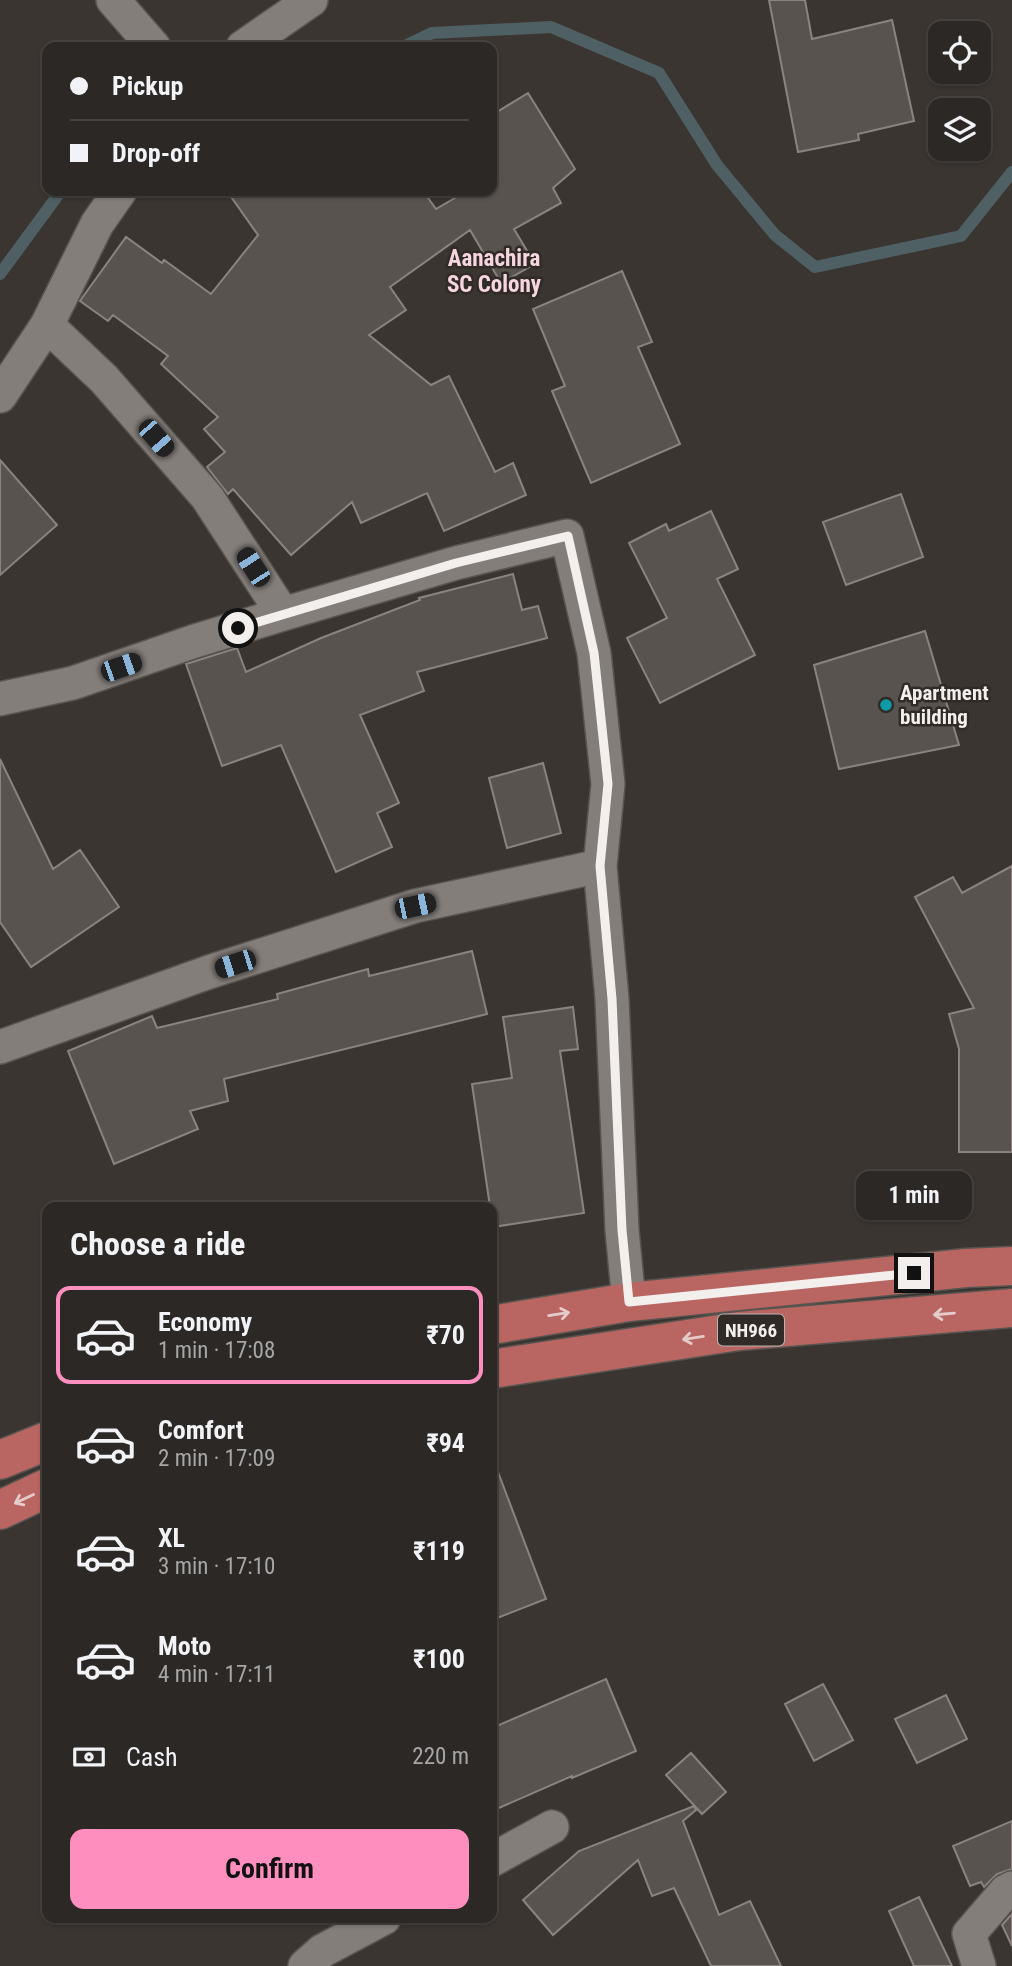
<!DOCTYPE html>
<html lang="en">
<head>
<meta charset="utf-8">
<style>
	:root { --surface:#2c2825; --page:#34302d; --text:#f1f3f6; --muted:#a6a6a7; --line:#484442; --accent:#fe8ebd }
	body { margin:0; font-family:"Roboto Condensed",sans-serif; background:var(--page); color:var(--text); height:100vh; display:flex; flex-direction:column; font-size:26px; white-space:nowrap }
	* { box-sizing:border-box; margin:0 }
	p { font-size:23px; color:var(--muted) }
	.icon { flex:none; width:38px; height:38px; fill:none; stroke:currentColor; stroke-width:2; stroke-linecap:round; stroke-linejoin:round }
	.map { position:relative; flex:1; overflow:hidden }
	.panel { position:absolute; left:42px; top:1202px; width:455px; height:721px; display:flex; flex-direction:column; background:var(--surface); border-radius:14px; box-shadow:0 2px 5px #0004,0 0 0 2px var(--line) }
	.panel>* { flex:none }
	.banner { position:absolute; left:42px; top:42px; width:455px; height:154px; border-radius:14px; box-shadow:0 2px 5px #0004,0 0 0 2px var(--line); display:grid; align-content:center; height:154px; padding:0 28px; background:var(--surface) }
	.controls { position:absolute; left:928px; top:21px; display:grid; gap:14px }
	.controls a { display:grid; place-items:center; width:63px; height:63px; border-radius:14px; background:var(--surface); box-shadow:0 2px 5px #0004,0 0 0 2px var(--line); font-size:35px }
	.end { position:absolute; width:32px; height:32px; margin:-16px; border:9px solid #f2efed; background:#111; box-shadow:0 0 0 4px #111 }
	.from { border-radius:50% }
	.bubble { position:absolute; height:49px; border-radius:14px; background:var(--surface); box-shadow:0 2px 5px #0004,0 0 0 2px var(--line); font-size:23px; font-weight:700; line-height:49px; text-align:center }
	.car { position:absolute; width:21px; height:42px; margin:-21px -10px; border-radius:9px; box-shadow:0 0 5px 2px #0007; background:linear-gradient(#222 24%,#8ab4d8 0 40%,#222 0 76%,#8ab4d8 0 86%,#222 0) }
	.banner b { display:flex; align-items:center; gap:24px; height:66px; font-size:26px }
	.banner b+b { border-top:2px solid var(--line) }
	.banner i { width:18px; height:18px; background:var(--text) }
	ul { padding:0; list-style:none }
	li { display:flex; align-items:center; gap:21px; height:98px; margin:0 14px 10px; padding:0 14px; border:4px solid transparent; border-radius:14px }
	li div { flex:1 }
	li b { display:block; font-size:26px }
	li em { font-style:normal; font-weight:700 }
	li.current { border-color:var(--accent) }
	li>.icon { width:63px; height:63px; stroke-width:1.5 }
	h2 { padding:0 28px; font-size:32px; line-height:84px }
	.pay { display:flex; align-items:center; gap:18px; height:77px; padding:0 28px; font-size:26px }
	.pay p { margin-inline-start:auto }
	.button { display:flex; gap:14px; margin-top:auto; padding:14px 28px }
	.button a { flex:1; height:80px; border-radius:14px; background:var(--accent); color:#111; font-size:28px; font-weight:700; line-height:80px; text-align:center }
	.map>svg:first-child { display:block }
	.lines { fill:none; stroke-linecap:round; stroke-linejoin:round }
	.stream { stroke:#4f6064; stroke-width:12 }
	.building { fill:#595350; stroke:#8a8380; stroke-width:2 }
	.street-casing { stroke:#575450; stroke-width:36 }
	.highway-casing { stroke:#575450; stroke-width:41 }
	.street { stroke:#847e7a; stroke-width:33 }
	.highway { stroke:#b96561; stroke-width:38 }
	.oneway { stroke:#e4ccca }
	.route { stroke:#f2efed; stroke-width:9 }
	.culture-dot { fill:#0f9aa8; stroke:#302b27; stroke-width:2.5 }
	.labels { text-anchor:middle; stroke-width:5; stroke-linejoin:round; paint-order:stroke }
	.shield { fill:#302b27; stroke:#b8b4b2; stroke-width:2 }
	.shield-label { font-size:19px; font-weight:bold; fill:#f2efed }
	.poi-label { font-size:21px; font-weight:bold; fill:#f2efed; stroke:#302b27; text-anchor:start }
	.neighbourhood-label { font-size:23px; font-weight:bold; fill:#f7d5e1; stroke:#302b27 }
</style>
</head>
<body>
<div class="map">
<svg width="1012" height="1966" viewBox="0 0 1012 1966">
	<rect width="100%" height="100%" fill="#3a3531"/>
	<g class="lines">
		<path class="stream" d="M403 47 432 33 551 27 659 73 717 165 775 235 815 267 961 236 1012 172
			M0 274 61 191"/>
	</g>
	<path class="building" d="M769 0H805L812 39 892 20 914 121 858 134 859 140 798 152Z
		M528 93 575 169 553 188 561 203 514 229 535 264 501 283 470 230 390 287 406 310 369 335 431 385 449 376 495 472 513 463 526 495 444 531 427 493 361 523 352 502 291 555 233 489 228 494 207 467 225 452 204 429 218 417 161 364 168 356 113 315 108 321 80 301 82 298 126 237 162 263 164 260 211 294 258 235 227 191H423L436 209 467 191H492V115Z
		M622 271 652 342 638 347 680 444 591 483 552 391 565 386 533 309Z
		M0 460 57 525 0 575Z
		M901 494 923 557 846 585 823 522Z
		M711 511 738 569 717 579 755 655 660 703 627 638 667 618 629 543 666 524 669 531Z
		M513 574 522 610 538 606 547 638 417 672 424 691 360 715 399 803 377 813 392 847 336 872 281 745 222 766 186 664 237 648 246 672 321 638 420 600 419 598Z
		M925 631 959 745 839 769 814 665Z
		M0 759 53 869 80 850 119 907 31 967 0 922Z
		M543 763 561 833 507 848 489 778Z
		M1012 866V1152H959V1049L949 1014 974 1008 915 897 953 877 962 893Z
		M472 951 487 1014 224 1079 228 1101 190 1111 198 1129 114 1164 68 1051 152 1016 157 1028 278 999 277 994 368 969 369 976Z
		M573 1007 578 1049 560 1051 584 1213 493 1227 472 1084 512 1078 503 1017Z
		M492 1464H495L546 1599 492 1620Z
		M606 1679 636 1751 572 1778V1776L492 1811V1728Z
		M823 1684 853 1740 814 1761 785 1704Z
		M946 1695 967 1739 917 1763 895 1719Z
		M691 1753 726 1792 702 1814 666 1775Z
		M694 1806 696 1810 683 1821 719 1915 750 1901 781 1966H711L674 1888 652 1896 638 1860 553 1935 523 1900 579 1851Z
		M1012 1821V1869L997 1874 984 1887 981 1882 970 1886 953 1846Z
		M919 1897 952 1966H914L889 1911Z
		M1012 1914V1946L1002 1925Z"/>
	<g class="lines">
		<g class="street-casing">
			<path id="street" d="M113 0 154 47
				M243 47 311 0
				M47 325 104 379 207 497 283 614
				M0 396 47 325 97 224 120 191
				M0 699 73 683 192 642 283 614 456 563 567 536 594 653 608 784 600 866 612 999 622 1230 629 1302
				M0 1047 209 972 415 906 600 866
				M492 1860 552 1827
				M305 1966 322 1951 384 1918
				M979 1966 969 1934 1006 1891 1012 1888"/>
		</g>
		<g class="highway-casing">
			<path id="highway" d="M492 1325 629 1302 966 1268 1012 1266
				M492 1369 739 1331 1012 1308
				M0 1460 47 1441
				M0 1510 47 1488"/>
		</g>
		<use href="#street" class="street"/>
		<use href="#highway" class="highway"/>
	</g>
	<defs><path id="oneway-shaft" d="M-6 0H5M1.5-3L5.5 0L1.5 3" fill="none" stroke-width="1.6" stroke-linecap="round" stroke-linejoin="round" transform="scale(1.75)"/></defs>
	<g class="oneway">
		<use href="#oneway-shaft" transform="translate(559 1314) rotate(-9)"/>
		<use href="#oneway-shaft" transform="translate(944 1314) rotate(175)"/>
		<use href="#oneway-shaft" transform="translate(693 1338) rotate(171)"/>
		<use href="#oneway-shaft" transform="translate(24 1499) rotate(155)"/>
	</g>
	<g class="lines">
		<path class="route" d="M238 628 456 563 568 536 594 653 608 784 600 866 612 999 622 1230 629 1302 914 1273"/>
	</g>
	<circle class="culture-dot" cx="886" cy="705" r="7"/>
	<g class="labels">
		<rect class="shield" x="718" y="1314.5" width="66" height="31" rx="5"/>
		<g class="shield-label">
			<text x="751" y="1337">NH966</text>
		</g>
		<g class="poi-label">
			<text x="900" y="700">Apartment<tspan x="900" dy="24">building</tspan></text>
		</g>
		<g class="neighbourhood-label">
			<text x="494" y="266">Aanachira<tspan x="494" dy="26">SC Colony</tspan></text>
		</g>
	</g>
</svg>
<div class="controls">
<a><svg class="icon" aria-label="locate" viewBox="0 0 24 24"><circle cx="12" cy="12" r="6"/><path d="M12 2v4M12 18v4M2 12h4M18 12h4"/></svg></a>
<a><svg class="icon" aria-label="layers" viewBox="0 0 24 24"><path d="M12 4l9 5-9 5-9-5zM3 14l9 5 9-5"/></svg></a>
</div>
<i class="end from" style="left:238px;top:628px"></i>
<i class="end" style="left:914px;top:1273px"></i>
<div class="bubble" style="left:856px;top:1171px;width:116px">1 min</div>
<i class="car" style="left:156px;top:438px;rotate:139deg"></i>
<i class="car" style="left:253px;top:567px;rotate:327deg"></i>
<i class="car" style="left:121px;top:667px;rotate:71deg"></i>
<i class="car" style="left:415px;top:906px;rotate:78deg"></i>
<i class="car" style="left:235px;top:964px;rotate:252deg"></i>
<div class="banner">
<b><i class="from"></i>Pickup</b>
<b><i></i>Drop-off</b>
</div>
<section class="panel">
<h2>Choose a ride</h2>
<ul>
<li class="current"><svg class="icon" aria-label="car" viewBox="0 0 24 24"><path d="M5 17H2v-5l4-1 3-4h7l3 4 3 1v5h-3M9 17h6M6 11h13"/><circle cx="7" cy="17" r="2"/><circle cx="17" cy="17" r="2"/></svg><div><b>Economy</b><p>1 min · 17:08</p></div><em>₹70</em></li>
<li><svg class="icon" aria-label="car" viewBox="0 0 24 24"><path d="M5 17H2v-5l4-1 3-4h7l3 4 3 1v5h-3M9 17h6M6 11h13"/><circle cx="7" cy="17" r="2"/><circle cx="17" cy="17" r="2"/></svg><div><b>Comfort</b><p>2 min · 17:09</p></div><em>₹94</em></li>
<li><svg class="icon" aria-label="car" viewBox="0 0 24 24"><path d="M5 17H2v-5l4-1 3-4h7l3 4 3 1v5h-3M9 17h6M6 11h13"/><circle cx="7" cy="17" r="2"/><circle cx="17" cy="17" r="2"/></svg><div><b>XL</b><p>3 min · 17:10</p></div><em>₹119</em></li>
<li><svg class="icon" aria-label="car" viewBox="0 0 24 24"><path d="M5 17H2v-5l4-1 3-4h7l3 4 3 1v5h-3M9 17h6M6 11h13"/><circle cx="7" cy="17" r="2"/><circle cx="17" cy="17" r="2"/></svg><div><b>Moto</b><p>4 min · 17:11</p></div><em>₹100</em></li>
</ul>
<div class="pay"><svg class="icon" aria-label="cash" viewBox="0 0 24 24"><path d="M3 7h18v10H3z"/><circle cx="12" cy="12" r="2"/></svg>Cash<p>220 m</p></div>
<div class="button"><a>Confirm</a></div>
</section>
</div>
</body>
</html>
